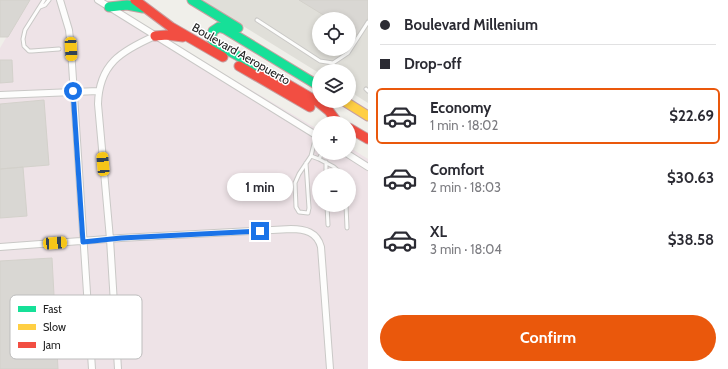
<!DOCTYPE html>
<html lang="en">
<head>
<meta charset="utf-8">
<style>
	:root { --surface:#fff; --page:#f2f2f3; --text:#2b2b33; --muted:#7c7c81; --line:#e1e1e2; --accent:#ea580c }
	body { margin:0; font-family:Cabin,sans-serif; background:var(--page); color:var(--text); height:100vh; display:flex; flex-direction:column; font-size:15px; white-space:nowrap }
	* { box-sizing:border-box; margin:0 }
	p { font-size:13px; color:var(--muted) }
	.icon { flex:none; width:22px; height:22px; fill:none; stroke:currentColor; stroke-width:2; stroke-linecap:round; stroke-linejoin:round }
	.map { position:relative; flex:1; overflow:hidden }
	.drawer { display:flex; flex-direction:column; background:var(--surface); width:360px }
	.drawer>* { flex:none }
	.top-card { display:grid; align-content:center; height:88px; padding:0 12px; background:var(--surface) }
	.buttons { position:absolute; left:312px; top:12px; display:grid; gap:8px }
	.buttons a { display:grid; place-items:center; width:44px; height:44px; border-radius:50%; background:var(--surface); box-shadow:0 2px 6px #0003; font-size:20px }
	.end { position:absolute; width:18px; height:18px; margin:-9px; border:5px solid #1a73e8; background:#fff; box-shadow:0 0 0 2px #fff }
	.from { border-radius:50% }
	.bubble { position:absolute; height:28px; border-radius:14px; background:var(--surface); box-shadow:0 2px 6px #0003; font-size:13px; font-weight:700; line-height:28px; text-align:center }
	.car { position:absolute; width:12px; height:24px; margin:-12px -6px; border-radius:5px; box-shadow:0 0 3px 1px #0007; background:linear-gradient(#f5c518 24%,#345 0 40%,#f5c518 0 76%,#345 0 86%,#f5c518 0) }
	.top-card b { display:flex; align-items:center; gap:14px; height:38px; font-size:15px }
	.top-card b+b { border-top:1px solid var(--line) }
	.top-card i { width:10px; height:10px; background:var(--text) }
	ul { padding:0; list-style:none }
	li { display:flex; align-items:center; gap:12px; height:56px; margin:0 8px 6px; padding:0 4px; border:2px solid transparent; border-radius:6px }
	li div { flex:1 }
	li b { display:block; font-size:15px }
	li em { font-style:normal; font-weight:700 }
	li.selected { border-color:var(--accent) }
	li>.icon { width:36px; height:36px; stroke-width:1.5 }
	.button { display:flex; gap:8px; margin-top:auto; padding:8px 12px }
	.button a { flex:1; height:46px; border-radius:24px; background:var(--accent); color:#fff; font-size:16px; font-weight:700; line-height:46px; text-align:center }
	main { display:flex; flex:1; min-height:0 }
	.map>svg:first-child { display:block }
	.industrial { fill:#eee3e7; fill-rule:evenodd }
	.airport { fill:#e0dfd9; fill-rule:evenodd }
	.building { fill:#d9d7d3; stroke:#d3d1cb }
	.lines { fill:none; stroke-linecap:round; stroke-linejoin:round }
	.lane-casing { stroke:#c9c8c6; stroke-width:5 }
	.street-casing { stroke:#c9c8c6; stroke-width:8 }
	.fast-casing { stroke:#c7a0a1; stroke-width:11 }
	.slow-casing { stroke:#c7a0a1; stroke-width:11 }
	.jam-casing { stroke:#c7a0a1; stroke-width:11 }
	.lane { stroke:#fdfdfc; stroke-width:3 }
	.street { stroke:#fdfdfc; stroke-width:6 }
	.fast { stroke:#16e098; stroke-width:9 }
	.slow { stroke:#ffcf43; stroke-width:9 }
	.jam { stroke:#f24e42; stroke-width:9 }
	.route { stroke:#1a73e8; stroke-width:5 }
	.labels { text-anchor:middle; stroke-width:3; stroke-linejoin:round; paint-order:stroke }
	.street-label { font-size:12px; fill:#222; stroke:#fff }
	.key { fill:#fff; stroke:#bdbdbd; stroke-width:1 }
	.key-label { font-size:11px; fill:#222 }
</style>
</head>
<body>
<main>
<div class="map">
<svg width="368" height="369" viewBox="0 0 368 369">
	<rect width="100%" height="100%" fill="#f0efea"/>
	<path class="industrial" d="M28 0H99L319 130V153H349V147L368 159V369H0V48ZM319 175H349V205H319Z"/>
	<path class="airport" d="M201 0H368V103L349 91V71H319V73ZM319 19H349V49H319Z"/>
	<path class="building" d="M0 0H30L8 37H0Z
		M299 0H368V18L357 35 349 30V19H330Z
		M0 60H12L13 82 0 83Z
		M44 100 49 165 0 169V104Z
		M23 167 27 216 0 218V169Z
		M52 258 58 369H0V261Z"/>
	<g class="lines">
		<g class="lane-casing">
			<path id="lane" d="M44 0 25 30 23 39 24 46 29 51H32L59 49
				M40 7 45 5 49 0
				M257 20 320 61 333 63 348 53 368 22
				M366 89 368 91
				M311 156 316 136
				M319 159 334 167 343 175
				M326 162V175
				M306 163 309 208 308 213 299 212 296 207 295 183 299 174 311 156 319 159 322 153
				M327 205 328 225
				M346 205 347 228"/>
		</g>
		<g class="street-casing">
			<path id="street" d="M60 0 69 30 71 49 92 369
				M98 0 319 137
				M0 95 98 91
				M346 153 368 167
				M0 247 121 238 291 229C305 229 317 232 321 247L330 369
				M118 369 110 239 98 104C99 64 121 51 155 36"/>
		</g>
		<g class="fast-casing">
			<path id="fast" d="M192 0 238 28
				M109 7 127 5 143 8
				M263 70 215 43 211 38 213 31 219 27 225 29 319 86"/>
		</g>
		<g class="slow-casing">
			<path id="slow" d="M344 101 368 116"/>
		</g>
		<g class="jam-casing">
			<path id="jam" d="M135 0 171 27 223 57
				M155 36 167 35 183 37
				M239 66 310 107
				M263 70 318 102 329 111 338 123
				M349 128 368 139"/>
		</g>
		<use href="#lane" class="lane"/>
		<use href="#street" class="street"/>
		<use href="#fast" class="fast"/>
		<use href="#slow" class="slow"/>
		<use href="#jam" class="jam"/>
	</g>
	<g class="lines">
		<path class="route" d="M73 91 83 242 121 238 260 231"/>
	</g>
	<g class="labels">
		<g class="street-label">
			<text transform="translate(241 54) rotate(30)" y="4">Boulevard Aeropuerto</text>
		</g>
	</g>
	<rect x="10" y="295" width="132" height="64" rx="6" class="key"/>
	<rect x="18" y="306" width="18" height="6" fill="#16e098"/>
	<rect x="18" y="324" width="18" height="6" fill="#ffcf43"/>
	<rect x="18" y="342" width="18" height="6" fill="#f24e42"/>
	<g class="key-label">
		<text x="43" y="313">Fast</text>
		<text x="43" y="331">Slow</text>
		<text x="43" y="349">Jam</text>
	</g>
</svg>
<div class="buttons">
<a><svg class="icon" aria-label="locate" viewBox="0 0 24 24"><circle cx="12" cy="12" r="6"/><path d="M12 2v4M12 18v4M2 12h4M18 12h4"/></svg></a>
<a><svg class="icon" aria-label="layers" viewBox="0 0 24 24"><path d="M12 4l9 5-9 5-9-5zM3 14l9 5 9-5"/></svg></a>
<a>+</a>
<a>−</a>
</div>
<i class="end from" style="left:73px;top:91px"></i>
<i class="end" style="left:260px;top:231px"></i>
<div class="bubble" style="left:227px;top:173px;width:66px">1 min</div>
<i class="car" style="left:71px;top:49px;rotate:177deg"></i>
<i class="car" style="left:103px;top:164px;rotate:355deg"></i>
<i class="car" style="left:55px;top:243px;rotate:86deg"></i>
</div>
<section class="drawer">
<div class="top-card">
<b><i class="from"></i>Boulevard Millenium</b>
<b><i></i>Drop-off</b>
</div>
<ul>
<li class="selected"><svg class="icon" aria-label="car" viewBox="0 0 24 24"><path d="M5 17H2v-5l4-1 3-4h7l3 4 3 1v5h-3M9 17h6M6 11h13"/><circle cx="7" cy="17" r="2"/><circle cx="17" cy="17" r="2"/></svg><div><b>Economy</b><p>1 min · 18:02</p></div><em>$22.69</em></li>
<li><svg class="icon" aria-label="car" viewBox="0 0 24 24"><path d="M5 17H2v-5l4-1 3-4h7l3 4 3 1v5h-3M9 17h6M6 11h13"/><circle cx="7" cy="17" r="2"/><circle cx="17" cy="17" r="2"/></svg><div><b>Comfort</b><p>2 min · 18:03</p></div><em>$30.63</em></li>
<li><svg class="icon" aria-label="car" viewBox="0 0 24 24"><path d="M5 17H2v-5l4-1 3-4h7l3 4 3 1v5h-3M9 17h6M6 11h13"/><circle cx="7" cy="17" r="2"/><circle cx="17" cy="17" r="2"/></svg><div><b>XL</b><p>3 min · 18:04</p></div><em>$38.58</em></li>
</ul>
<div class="button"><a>Confirm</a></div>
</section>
</main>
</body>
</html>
